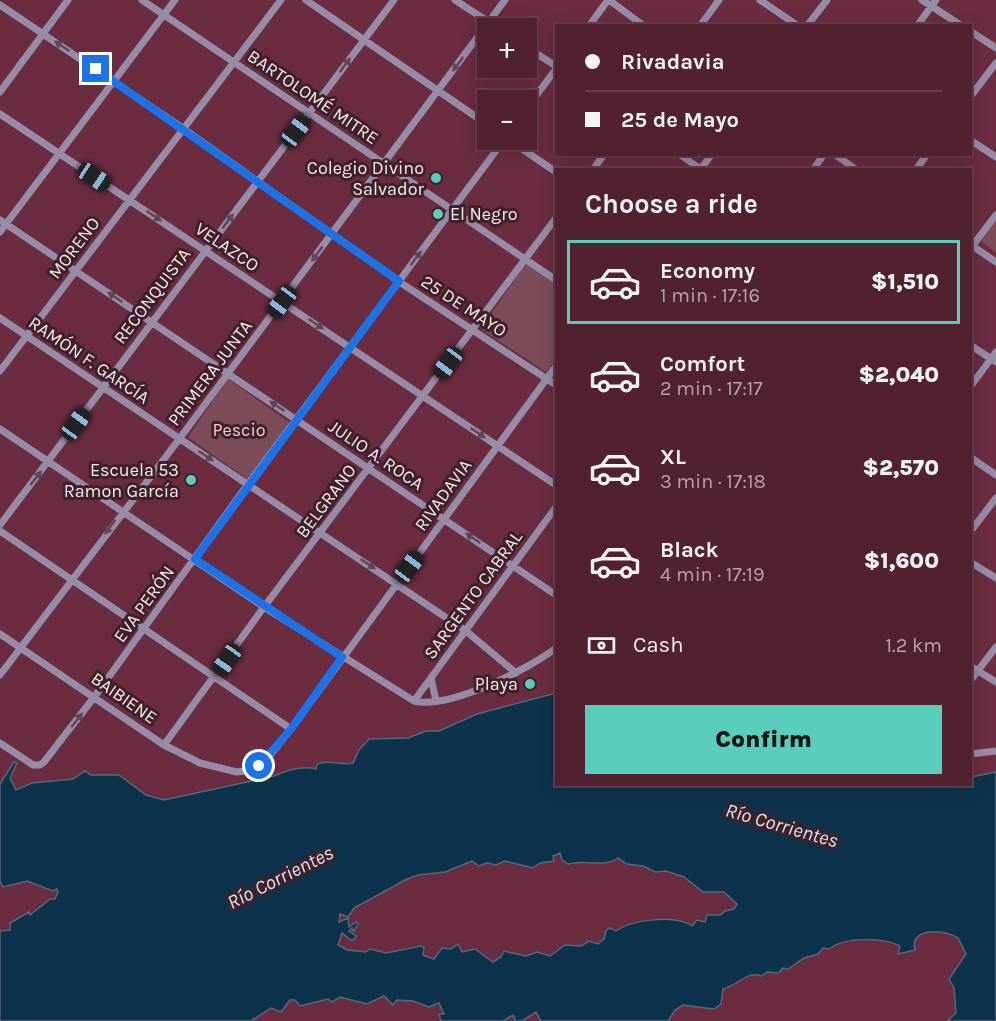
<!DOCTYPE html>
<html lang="en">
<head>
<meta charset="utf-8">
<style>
	:root { --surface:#512130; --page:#572938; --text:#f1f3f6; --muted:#b4a3ab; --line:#673e4c; --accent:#5acebd }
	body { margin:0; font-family:Karla,sans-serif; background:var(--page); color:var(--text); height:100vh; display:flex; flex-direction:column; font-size:22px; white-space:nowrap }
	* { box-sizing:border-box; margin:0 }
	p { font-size:20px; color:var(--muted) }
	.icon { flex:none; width:33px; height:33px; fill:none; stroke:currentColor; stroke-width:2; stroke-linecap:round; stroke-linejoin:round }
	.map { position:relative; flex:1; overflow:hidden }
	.details { position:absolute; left:555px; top:168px; width:417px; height:618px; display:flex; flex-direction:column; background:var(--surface); border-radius:0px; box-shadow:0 3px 15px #0003,0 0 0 2px var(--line) }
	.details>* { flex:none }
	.top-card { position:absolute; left:555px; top:24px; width:417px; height:132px; border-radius:0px; box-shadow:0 3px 15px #0003,0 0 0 2px var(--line); display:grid; align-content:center; height:132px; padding:0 30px; background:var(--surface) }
	.buttons { position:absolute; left:477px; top:18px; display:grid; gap:12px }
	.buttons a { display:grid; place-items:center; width:60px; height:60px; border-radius:0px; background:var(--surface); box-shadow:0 3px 15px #0003,0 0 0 2px var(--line); font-size:30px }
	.end { position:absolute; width:27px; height:27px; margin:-14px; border:8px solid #1a73e8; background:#fff; box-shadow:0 0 0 3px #fff }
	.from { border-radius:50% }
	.car { position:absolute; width:18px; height:36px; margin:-18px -9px; border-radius:8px; box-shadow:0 0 4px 2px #0007; background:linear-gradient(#222 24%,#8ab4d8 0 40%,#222 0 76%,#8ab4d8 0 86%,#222 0) }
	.top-card b { display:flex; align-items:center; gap:21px; height:57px; font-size:22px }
	.top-card b+b { border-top:2px solid var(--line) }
	.top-card i { width:15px; height:15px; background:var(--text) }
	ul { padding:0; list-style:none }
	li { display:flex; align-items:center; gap:18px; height:84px; margin:0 12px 9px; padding:0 18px; border:3px solid transparent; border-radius:0px }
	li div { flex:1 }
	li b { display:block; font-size:22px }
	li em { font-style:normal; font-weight:800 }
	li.on { border-color:var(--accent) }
	li>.icon { width:54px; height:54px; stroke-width:1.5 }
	h2 { padding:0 30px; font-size:27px; line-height:72px }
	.pay { display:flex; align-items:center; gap:15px; height:66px; padding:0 30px; font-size:22px }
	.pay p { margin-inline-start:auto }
	.cta { display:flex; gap:12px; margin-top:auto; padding:12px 30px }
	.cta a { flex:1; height:69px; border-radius:0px; background:var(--accent); color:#111; font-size:24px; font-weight:800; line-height:69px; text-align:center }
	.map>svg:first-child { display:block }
	.green { fill:#7c4d59 }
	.water { fill:#0d334c; stroke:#546a7c; stroke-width:1.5; fill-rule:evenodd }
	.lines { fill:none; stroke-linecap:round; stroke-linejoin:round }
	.minor { stroke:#978ca8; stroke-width:7 }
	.oneway { fill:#5e4655 }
	.route { stroke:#1a73e8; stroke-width:8 }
	.poi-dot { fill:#5acebd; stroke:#3f2129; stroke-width:2 }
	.labels { text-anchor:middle; stroke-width:6; stroke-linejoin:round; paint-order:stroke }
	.street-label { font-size:18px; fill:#fae9ec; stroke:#3f2129 }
	.poi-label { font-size:18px; fill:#fae9ec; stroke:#3f2129; text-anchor:end }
	.park-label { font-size:18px; fill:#f6c9d3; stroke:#3f2129 }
	.water-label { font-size:20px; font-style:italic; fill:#d4e5f3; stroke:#3f2129 }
</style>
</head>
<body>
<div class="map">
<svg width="996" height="1021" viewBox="0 0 996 1021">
	<rect width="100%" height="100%" fill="#6c2c40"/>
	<path class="green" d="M996 221V253L981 241Z
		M527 261 556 282V359L546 372 481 329Z
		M228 379 290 423 250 481 188 437Z"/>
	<path class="water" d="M556 693V784H970L971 777 996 772V1021H947L956 1013 954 988 949 979 966 954 958 938C944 929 909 927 915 950L898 954 900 946C882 937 844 937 829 949L823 948 818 954 804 958 788 969 783 968 778 973 767 972 761 976C748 970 737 986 723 989L721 1004 714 1009 683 1005 675 1010 668 1021H541L536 1012 522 1021H516L513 1015 503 1021H441L439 1014H444L439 1003 429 1007 413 1001 397 1000 393 1005 384 996 367 1004 340 997 332 1002 328 999 300 1006 295 1000H290L281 1012 271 1008 251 1021H0V931L10 930V923L29 912 30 915 50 899H55L58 892 57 889 53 891 27 881 3 887 0 881V784L14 762 17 763 10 778 16 790 32 783 73 779 85 771 91 775H119L146 795 164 800 274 776C287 770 302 765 316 769L317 764C330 759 341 766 353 763L359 750 369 739 408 738 426 731H439L477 714ZM560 853 562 860 568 864C584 859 605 868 618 858L627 864 643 866 655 872 666 871 684 877 703 892H724L737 904 734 909 725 911 720 915H707L705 922 697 920 692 926C675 914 631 920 616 931L609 928 606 931 604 939 598 944 589 941 581 946 565 945 550 956 537 952 526 956 504 951 501 957 493 962 475 949 462 952 458 944 451 949 442 948 434 959 423 955 424 948 421 946 386 953 370 949 366 952 347 950 338 945 342 933 351 940 355 939 356 936 349 931 352 928 354 931 358 924 356 922 349 927 348 918 339 922 340 914 348 917 354 908 405 880 418 875 445 872 472 861 479 866 487 863 496 865 505 861 533 868 540 863 554 861 553 856Z"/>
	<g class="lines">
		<path class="minor" d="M142 0 556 280
			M306 0 488 125
			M455 0 498 28
			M609 0 644 26
			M760 0 798 26
			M922 0 962 26
			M0 5 184 129 398 281 556 385
			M589 26 608 0
			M700 26 719 0
			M807 26 827 0
			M917 26 936 0
			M970 31 996 48
			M526 47 556 66
			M0 92 68 0
			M970 97 996 63
			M526 109 556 69
			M0 114 556 485
			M509 140 556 172
			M970 140 996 157
			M679 154 702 170
			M834 154 857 170
			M593 170 604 154
			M700 170 712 154
			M813 170 824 154
			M916 170 927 154
			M0 220 556 595
			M0 232 175 0
			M971 245 996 262
			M970 249 996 215
			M0 318 466 631 516 673
			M970 345 996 362
			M0 371 281 0
			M970 387 996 352
			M0 429 264 607 414 701C448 710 529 669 556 648
			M970 457 996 475
			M0 525 394 0
			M0 531 291 729
			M970 532 996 498
			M970 562 996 578
			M0 634 164 745 200 763 237 772 251 770 267 759 291 729 556 366
			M970 666 996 682
			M0 675 180 438 505 0
			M431 678 436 701
			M970 681 996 647
			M414 701 556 507
			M0 743 33 765H40L44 762 95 696 248 484 504 140
			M164 745 264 607 556 218
			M970 754 996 751"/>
	</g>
	<defs><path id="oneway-solid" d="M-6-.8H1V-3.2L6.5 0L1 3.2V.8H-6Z" transform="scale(1.5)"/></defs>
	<g class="oneway">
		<use href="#oneway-solid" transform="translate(62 46) rotate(-146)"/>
		<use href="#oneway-solid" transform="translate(458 64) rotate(127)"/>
		<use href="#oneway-solid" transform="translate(345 65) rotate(-53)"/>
		<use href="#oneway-solid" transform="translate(154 216) rotate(34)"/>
		<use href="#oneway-solid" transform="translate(228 221) rotate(-53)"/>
		<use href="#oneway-solid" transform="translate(317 254) rotate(126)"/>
		<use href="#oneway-solid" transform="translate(416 258) rotate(-53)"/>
		<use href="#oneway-solid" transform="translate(115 297) rotate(-146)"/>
		<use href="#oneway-solid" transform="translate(316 324) rotate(34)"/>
		<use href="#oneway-solid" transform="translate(277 406) rotate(-146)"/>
		<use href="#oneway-solid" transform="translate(478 433) rotate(34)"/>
		<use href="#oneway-solid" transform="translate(206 456) rotate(34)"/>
		<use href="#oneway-solid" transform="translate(36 478) rotate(-52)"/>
		<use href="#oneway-solid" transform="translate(110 527) rotate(127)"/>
		<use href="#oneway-solid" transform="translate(473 538) rotate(-146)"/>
		<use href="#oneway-solid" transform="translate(368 564) rotate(34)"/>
		<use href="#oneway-solid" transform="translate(77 720) rotate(-52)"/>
	</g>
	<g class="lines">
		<path class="route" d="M96 69 399 281 195 559 342 657 291 729 259 766"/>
	</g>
	<g class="poi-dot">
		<circle cx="436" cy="178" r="6"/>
		<circle cx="438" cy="214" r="6"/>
		<circle cx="191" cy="480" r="6"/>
		<circle cx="530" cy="684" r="6"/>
	</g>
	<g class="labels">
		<g class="street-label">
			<text transform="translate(313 97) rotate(34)" y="6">BARTOLOMÉ MITRE</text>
			<text transform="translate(227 247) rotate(34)" y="6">VELAZCO</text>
			<text transform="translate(74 248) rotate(-53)" y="6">MORENO</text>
			<text transform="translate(152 296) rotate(-53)" y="6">RECONQUISTA</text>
			<text transform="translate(464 306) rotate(33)" y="6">25 DE MAYO</text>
			<text transform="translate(89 360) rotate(34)" y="6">RAMÓN F. GARCÍA</text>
			<text transform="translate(210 373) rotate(-53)" y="6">PRIMERA JUNTA</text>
			<text transform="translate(376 455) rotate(34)" y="6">JULIO A. ROCA</text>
			<text transform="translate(443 495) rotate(-54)" y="6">RIVADAVIA</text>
			<text transform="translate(326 501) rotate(-53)" y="6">BELGRANO</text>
			<text transform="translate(473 595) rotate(-54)" y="6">SARGENTO CABRAL</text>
			<text transform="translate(144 604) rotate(-54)" y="6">EVA PERÓN</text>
			<text transform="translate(124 698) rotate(35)" y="6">BAIBIENE</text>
		</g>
		<g class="poi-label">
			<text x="424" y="174">Colegio Divino<tspan x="424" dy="21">Salvador</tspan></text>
			<text x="450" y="220" text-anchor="start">El Negro</text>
			<text x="179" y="476">Escuela 53<tspan x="179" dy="21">Ramon García</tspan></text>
			<text x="518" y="690">Playa</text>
		</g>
		<g class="park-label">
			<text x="239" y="436">Pescio</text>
		</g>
		<g class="water-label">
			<text transform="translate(782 825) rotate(16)" y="7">Río Corrientes</text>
			<text transform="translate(280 877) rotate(-27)" y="7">Río Corrientes</text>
		</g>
	</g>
</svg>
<div class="buttons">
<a>+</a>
<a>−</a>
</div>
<i class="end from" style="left:259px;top:766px"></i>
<i class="end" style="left:96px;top:69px"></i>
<i class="car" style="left:296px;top:131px;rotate:37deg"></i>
<i class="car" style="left:94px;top:177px;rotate:123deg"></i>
<i class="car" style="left:282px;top:302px;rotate:217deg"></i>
<i class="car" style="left:448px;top:363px;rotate:217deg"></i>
<i class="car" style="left:76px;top:424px;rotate:36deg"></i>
<i class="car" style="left:409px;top:567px;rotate:37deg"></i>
<i class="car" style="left:227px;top:660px;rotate:215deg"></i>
<div class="top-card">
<b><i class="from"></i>Rivadavia</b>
<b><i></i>25 de Mayo</b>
</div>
<section class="details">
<h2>Choose a ride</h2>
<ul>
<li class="on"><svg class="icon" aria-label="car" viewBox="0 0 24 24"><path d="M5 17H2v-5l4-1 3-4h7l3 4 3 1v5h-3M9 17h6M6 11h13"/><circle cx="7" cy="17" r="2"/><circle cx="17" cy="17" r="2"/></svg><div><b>Economy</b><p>1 min · 17:16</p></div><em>$1,510</em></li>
<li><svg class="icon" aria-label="car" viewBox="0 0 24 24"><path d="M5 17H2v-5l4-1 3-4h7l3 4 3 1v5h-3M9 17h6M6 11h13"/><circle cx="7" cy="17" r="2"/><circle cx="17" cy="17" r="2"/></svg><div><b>Comfort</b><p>2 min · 17:17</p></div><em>$2,040</em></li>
<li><svg class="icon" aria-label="car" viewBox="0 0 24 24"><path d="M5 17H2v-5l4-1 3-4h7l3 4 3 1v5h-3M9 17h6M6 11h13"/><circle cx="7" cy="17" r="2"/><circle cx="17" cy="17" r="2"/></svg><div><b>XL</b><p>3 min · 17:18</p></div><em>$2,570</em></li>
<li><svg class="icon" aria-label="car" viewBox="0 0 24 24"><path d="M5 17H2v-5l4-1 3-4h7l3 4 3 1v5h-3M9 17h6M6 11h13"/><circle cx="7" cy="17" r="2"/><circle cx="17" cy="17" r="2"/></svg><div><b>Black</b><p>4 min · 17:19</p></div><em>$1,600</em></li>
</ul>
<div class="pay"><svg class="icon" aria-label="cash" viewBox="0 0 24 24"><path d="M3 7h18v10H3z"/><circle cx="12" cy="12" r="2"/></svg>Cash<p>1.2 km</p></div>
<div class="cta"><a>Confirm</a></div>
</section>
</div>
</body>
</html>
